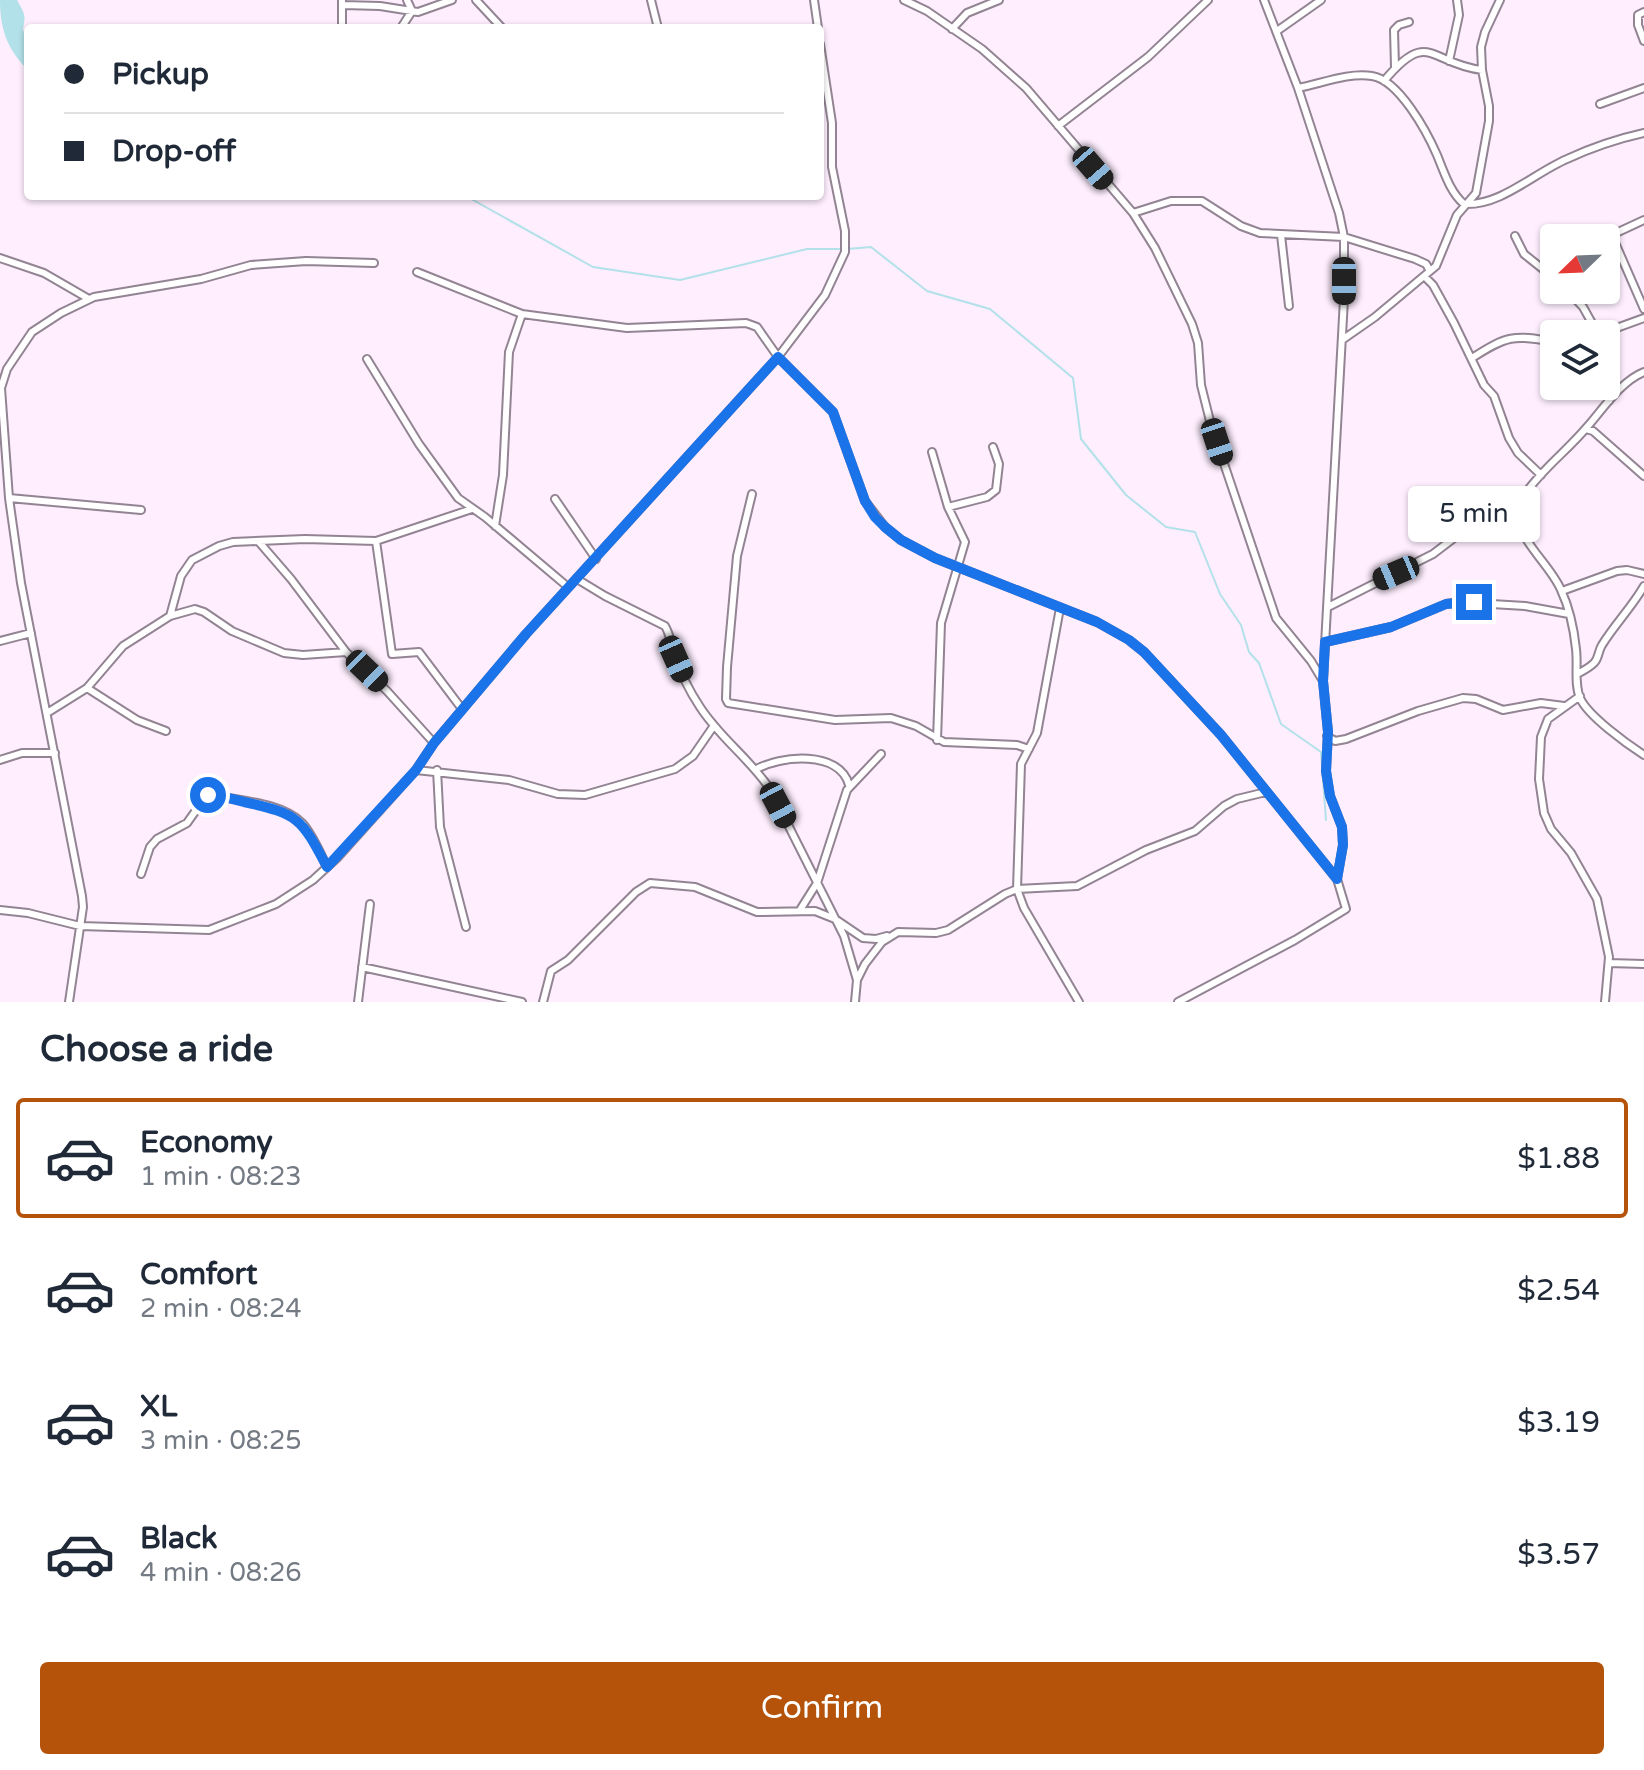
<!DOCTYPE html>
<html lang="en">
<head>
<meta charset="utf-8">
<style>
	:root { --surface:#fff; --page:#f6f6f7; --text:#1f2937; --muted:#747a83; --line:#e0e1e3; --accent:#b45309 }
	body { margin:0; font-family:"Varela Round",sans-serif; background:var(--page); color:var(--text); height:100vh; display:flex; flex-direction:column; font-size:30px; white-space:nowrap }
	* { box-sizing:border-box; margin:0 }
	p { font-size:26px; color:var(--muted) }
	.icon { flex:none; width:44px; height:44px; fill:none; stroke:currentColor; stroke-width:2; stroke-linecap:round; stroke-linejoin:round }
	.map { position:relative; height:1002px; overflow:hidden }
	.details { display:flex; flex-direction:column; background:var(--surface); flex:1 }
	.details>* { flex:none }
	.top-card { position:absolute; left:24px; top:24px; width:800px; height:176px; border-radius:8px; box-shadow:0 2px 6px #0004; display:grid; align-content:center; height:176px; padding:0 40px; background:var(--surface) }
	.needle { width:52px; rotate:247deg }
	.buttons { position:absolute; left:1540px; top:224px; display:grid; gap:16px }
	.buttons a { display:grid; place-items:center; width:80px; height:80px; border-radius:8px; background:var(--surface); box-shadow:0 2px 6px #0004; font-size:40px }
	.end { position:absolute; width:36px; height:36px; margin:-18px; border:10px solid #1a73e8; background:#fff; box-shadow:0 0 0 4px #fff }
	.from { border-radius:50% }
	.bubble { position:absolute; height:56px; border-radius:8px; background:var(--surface); box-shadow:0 2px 6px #0004; font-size:26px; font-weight:600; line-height:56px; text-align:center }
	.car { position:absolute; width:24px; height:48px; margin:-24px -12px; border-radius:10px; box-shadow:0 0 6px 2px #0007; background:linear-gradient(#222 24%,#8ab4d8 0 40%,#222 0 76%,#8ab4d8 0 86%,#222 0) }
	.top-card b { display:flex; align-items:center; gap:28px; height:76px; font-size:30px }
	.top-card b+b { border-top:2px solid var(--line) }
	.top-card i { width:20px; height:20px; background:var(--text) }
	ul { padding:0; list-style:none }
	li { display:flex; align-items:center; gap:24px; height:120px; margin:0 16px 12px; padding:0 24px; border:4px solid transparent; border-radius:8px }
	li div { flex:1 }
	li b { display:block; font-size:30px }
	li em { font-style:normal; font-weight:600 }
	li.selected { border-color:var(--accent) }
	li>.icon { width:72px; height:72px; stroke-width:1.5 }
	h2 { padding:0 40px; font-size:36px; line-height:96px }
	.button { display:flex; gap:16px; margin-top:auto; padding:16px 40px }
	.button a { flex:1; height:92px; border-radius:8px; background:var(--accent); color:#fff; font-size:32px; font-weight:600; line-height:92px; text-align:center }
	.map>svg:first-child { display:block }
	.water { fill:#b3e1e9 }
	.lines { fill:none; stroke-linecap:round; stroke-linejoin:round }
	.stream { stroke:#b3e1e9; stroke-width:2 }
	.minor-casing { stroke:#928492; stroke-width:10 }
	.minor { stroke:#fff; stroke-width:6 }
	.route { stroke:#1a73e8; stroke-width:10 }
</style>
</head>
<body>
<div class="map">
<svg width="1644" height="1002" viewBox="0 0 1644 1002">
	<rect width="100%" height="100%" fill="#feeefe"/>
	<path class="water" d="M0 0H17C25 14 26 15 23 30L28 40V70C7 49 0 29 0 0Z"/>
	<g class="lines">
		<path class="stream" d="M466 196 593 267 680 280 807 249H841
			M847 249 871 247 927 291 990 309 1073 378 1081 439 1126 495 1166 527 1195 532 1220 594 1241 625 1249 652 1259 663 1281 724 1321 752 1326 820"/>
		<g class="minor-casing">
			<path id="minor" d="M342 0V28
				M476 0 502 28
				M651 0 658 28
				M814 0 818 28
				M904 0 927 11 982 49 1026 88 1133 213 1155 248 1192 324 1198 343 1201 385 1211 425 1276 618 1311 661 1323 681
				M343 5 380 6 418 12 452 0
				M1644 12 1638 15V25L1644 41
				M401 28 412 11 407 0
				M952 29 967 13 999 0
				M1277 31 1321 0
				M1449 61 1459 15 1457 0
				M1395 67 1394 30 1399 25 1409 22
				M1384 81C1429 27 1430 64 1482 70
				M1298 88C1320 84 1349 72 1372 76 1399 80 1427 132 1437 155 1444 172 1450 192 1464 204 1501 206 1534 173 1567 159 1591 148 1617 139 1644 133
				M1600 104 1644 88
				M1058 126 1148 57 1208 0
				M1133 213 1171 201H1202L1241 226 1260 233 1344 237 1415 259 1426 264 1430 271
				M1644 220 1616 233 1613 238 1644 309
				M1281 235 1289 306
				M1515 236 1524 254 1554 278
				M0 258 44 273 89 299
				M417 272 522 314 627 328 746 323 757 327 778 357 833 412 865 501 885 527 901 540 935 558 1097 622 1129 640 1144 652 1221 735 1337 879
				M1424 276 1433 285 1454 323 1484 385 1494 396 1509 438 1518 453 1541 475
				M1567 290 1583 307 1598 334
				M1600 334 1644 318
				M1342 340 1375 317 1436 266 1457 215 1476 193 1489 121V106L1482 70 1481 47 1485 32 1500 0
				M1472 358C1506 336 1514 334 1554 342
				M367 359 419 444 458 498 485 517 568 587
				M1644 372C1621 381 1603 409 1587 427 1568 450 1542 469 1525 494 1521 499 1518 505 1518 511 1515 538 1551 565 1561 590 1569 607 1574 630 1576 649 1578 665 1574 684 1580 698 1588 716 1627 744 1644 755
				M1599 386 1609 401
				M1586 429 1593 431 1644 476
				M932 452 948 507 965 542 941 623 937 740
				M752 494 737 556 727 667 726 699 728 703 835 720 891 718 916 726 944 742 1017 745 1029 749
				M9 498 141 510
				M555 499 596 559
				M948 507 987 497 996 490 999 464 993 447
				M495 526 503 475 509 352 522 314
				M376 541 392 654 419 652 462 709
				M259 542 291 579 346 652 387 691 434 743
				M577 579 605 596 665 626C671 636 671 646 675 656 681 674 690 692 700 707 720 738 750 759 770 789L844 936 857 980
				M1562 591 1617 571 1627 570 1644 574
				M1328 607 1433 554 1488 512 1504 506 1519 505
				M1060 608 1037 733 1021 764 1017 889 1024 908 1079 1002
				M170 616 181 576 192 560 219 546 233 542 305 539 376 541 472 509
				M0 641 31 633
				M1325 642 1391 627 1446 604 1458 602 1525 606 1569 614
				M1577 674C1583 671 1589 668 1594 663 1599 658 1598 651 1602 645 1615 624 1632 607 1644 586
				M87 688 137 720 166 731
				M1580 696 1548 719 1541 737 1539 779 1544 813 1551 829 1571 853 1597 899 1609 957 1605 1002
				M47 713 87 688 123 646 170 616 195 609 204 612 232 631 284 653 303 655 346 652
				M1327 736 1335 741 1346 739 1418 711 1463 698 1476 699 1503 710 1541 703 1564 706
				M0 760 22 753H55
				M416 770 509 780 558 794 585 795 675 769 693 756 713 727
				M437 770 440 827 466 927
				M755 770C780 755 840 750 849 785
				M141 874 150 847 157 839 187 823 204 799 212 795C239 801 281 802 302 823 313 835 320 853 327 867
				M0 910 28 913 80 926 209 930 276 904 313 880 338 857 416 770 434 743 526 634 778 357 825 295 845 252V231L832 167V123L820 44
				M800 910 817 883 847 790 881 754
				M1609 963 1644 964
				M362 967 522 1002
				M69 1002 83 907 82 896 21 583 9 498 1 388 7 369 32 332 61 313 94 297 201 279 251 265 306 261 374 263
				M358 1002 370 904
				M543 1002 551 971 568 960 636 892 650 883 695 887 757 912 815 911 835 919 863 938 876 939 887 936
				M855 1002 857 980 865 964 882 942 898 932 936 933 948 930 1005 894 1017 889 1077 886 1146 850 1195 831 1224 806 1237 799 1266 792
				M1178 1002 1295 940 1346 909 1337 879 1343 845 1342 827 1330 796 1326 771 1328 732 1323 681 1344 299V237L1339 213 1298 88 1264 0"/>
		</g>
		<use href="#minor" class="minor"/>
	</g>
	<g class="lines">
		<path class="route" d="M208 795C220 795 232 799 244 802 299 814 301 818 327 867L416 770 434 743 526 634 778 357 833 412 865 501 875 517 885 527 901 540 935 558 1097 622 1129 640 1144 652 1221 735 1337 879 1343 845 1342 827 1330 796 1326 771 1328 732 1323 681 1325 642 1391 627 1446 604 1474 602"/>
	</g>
</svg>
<div class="buttons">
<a><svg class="needle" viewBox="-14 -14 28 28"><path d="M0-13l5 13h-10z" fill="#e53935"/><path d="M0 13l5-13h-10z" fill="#747a83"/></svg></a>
<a><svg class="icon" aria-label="layers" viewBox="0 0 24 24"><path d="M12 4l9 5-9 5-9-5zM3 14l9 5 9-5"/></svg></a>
</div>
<i class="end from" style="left:208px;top:795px"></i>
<i class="end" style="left:1474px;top:602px"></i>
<div class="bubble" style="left:1408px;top:486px;width:132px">5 min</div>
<i class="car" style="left:1093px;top:168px;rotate:139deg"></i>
<i class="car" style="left:1344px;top:281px;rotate:180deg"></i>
<i class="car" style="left:1217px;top:442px;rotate:162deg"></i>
<i class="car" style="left:1396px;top:573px;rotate:247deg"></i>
<i class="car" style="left:676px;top:659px;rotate:156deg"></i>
<i class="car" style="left:367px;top:671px;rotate:134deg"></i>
<i class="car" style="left:778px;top:805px;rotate:152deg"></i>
<div class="top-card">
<b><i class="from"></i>Pickup</b>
<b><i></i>Drop-off</b>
</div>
</div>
<section class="details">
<h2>Choose a ride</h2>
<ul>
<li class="selected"><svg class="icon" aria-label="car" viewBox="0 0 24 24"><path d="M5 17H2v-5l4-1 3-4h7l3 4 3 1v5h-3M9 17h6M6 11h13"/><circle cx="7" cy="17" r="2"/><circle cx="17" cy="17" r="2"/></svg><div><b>Economy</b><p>1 min · 08:23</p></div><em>$1.88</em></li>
<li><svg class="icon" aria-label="car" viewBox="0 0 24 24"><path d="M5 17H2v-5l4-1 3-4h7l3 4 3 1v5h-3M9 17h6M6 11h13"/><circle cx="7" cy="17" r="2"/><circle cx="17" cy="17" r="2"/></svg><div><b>Comfort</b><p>2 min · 08:24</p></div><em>$2.54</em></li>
<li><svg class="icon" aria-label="car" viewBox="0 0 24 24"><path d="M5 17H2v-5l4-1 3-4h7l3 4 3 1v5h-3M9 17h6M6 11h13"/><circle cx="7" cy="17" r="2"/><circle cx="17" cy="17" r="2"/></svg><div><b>XL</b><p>3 min · 08:25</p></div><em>$3.19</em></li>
<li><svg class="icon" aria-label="car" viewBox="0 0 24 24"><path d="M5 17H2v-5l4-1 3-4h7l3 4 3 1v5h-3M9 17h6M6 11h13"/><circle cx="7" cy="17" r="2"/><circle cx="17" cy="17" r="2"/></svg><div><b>Black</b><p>4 min · 08:26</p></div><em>$3.57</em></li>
</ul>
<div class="button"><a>Confirm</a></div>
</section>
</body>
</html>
